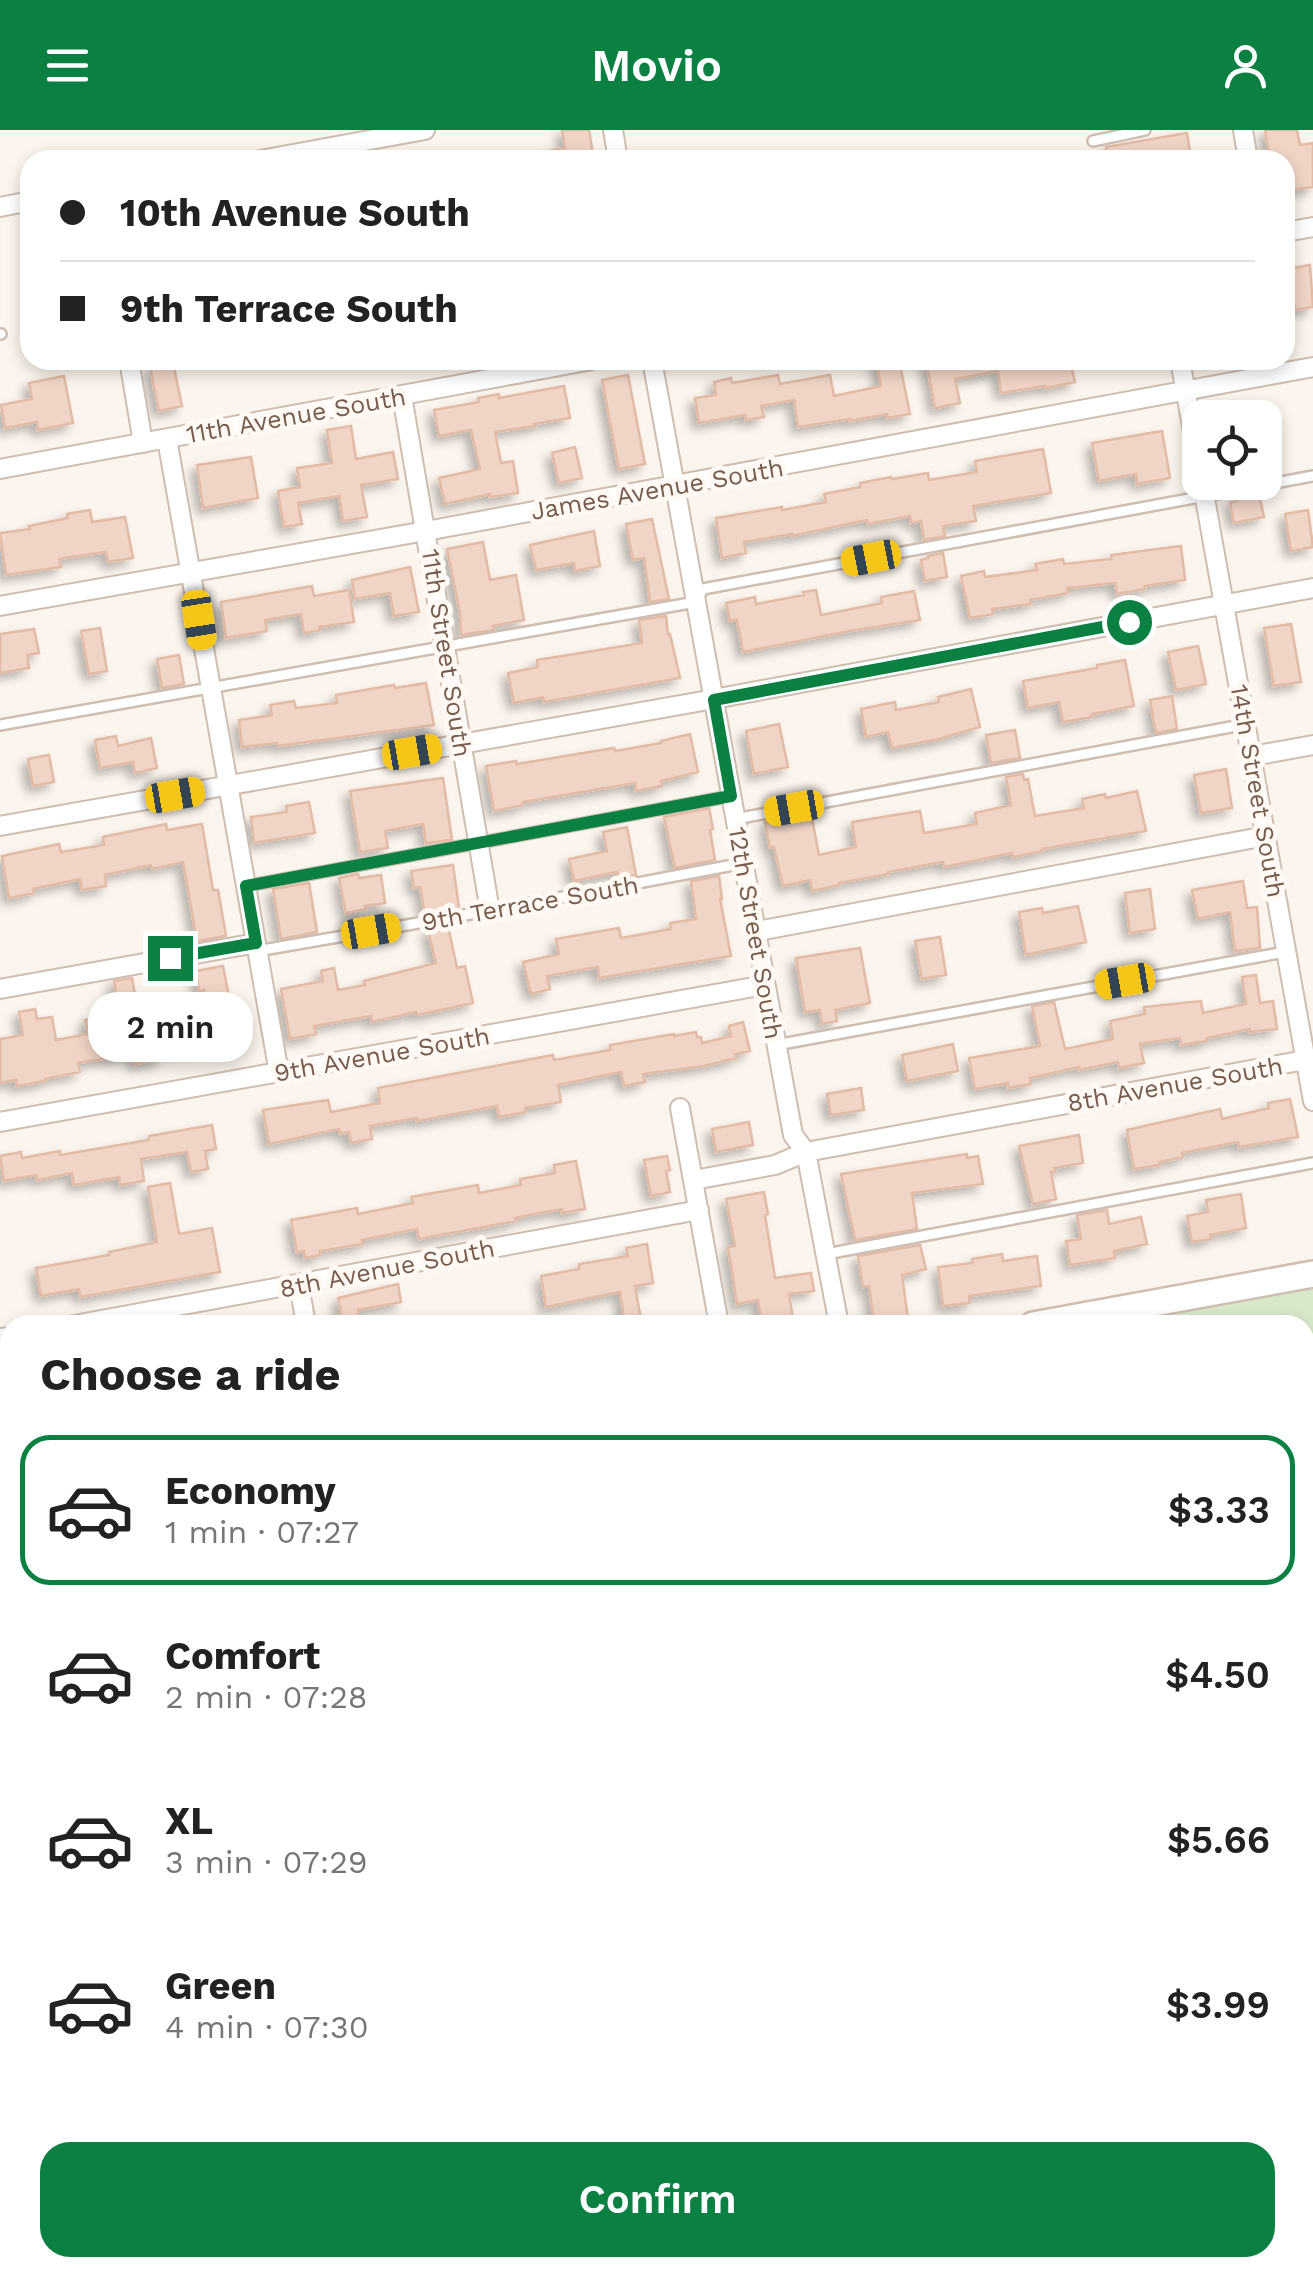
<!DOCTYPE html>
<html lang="en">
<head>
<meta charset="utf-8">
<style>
	:root { --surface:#fff; --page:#f2f2f2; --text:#222; --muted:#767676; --line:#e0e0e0; --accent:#0b8043 }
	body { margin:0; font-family:"Work Sans",sans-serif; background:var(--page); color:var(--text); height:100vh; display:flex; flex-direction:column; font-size:38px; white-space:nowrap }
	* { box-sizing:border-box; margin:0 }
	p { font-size:32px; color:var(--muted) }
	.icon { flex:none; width:55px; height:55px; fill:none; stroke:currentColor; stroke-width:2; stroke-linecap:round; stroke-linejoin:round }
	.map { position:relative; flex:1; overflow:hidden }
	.side { position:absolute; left:0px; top:1185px; width:1315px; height:962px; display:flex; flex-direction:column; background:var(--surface); border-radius:30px 30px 0 0; box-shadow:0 5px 15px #0003 }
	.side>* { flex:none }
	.hud { position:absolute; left:20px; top:20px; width:1275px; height:220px; border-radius:30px; box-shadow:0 5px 15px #0003; display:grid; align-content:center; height:220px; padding:0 40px; background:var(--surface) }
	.buttons { position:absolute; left:1182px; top:270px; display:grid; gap:20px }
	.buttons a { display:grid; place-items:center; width:100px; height:100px; border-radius:20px; background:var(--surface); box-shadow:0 5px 15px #0003; font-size:50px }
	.end { position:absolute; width:45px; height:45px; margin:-22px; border:12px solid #0b8043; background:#fff; box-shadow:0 0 0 5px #fff }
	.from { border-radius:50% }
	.bubble { position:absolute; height:70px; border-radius:30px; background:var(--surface); box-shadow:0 5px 15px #0003; font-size:32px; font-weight:600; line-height:70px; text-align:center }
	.car { position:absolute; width:30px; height:60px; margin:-30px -15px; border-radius:12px; box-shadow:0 0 8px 2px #0007; background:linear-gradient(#f5c518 24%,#345 0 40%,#f5c518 0 76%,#345 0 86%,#f5c518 0) }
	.hud b { display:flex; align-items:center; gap:35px; height:95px; font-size:38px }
	.hud b+b { border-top:2px solid var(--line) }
	.hud i { width:25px; height:25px; background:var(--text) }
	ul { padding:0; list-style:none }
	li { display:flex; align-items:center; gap:30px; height:150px; margin:0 20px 15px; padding:0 20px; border:5px solid transparent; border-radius:30px }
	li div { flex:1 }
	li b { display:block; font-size:38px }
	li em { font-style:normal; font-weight:600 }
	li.on { border-color:var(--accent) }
	li>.icon { width:90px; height:90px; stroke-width:1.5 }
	h2 { padding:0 40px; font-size:45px; line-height:120px }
	.primary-button { display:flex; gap:20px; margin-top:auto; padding:20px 40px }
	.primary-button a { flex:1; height:115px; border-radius:30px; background:var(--accent); color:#fff; font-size:40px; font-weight:600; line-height:115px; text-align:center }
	header { display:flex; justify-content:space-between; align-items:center; height:130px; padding:0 40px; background:var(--accent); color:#fff; font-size:45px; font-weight:600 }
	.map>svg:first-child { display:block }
	.green { fill:#d8e9cb }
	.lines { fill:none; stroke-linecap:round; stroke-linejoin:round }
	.stream { stroke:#a8d0d6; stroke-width:5 }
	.building { fill:#f0d5c6; stroke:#e1bba7; stroke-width:2.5; filter:url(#shadow) }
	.lane-casing { stroke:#cebeb2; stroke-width:14 }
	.street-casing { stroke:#cebeb2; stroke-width:22 }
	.secondary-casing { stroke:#d0beb0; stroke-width:30 }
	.highway-casing { stroke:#d9d1ce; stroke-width:35 }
	.path { stroke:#d5b8a8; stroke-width:2.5; stroke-dasharray:2.5 8; stroke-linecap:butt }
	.lane { stroke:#fff; stroke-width:9 }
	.street { stroke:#fff; stroke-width:18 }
	.secondary { stroke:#fff; stroke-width:25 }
	.highway { stroke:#f1b9a8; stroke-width:30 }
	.route { stroke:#0b8043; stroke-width:12 }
	.labels { text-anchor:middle; stroke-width:10; stroke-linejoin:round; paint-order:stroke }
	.street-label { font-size:25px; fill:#765c50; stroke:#fef9f3 }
</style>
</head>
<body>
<header><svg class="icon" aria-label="menu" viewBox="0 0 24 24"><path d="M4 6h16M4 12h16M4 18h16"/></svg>Movio<svg class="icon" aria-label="person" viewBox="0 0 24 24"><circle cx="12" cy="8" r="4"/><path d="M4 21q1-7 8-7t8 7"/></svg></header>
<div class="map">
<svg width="1313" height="2146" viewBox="0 0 1313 2146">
	<defs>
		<filter id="shadow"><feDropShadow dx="-6" dy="6" stdDeviation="5" flood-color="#0004"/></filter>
	</defs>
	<rect width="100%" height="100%" fill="#fcf5ed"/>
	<path class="green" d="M1313 1157V1901L1305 1902V1195H1109Z"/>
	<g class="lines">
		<path class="stream" d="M0 1627 10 1630"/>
	</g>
	<path class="building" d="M562 0H589L594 30H538V23L565 18Z
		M1265 0H1297L1300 15 1313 13V57L1285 61V30H1270Z
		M1187 3 1190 22 1147 30H1108L1106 17Z
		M1310 135 1313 177 1295 180 1287 139Z
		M876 230H899L910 284 887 288V284L850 291V289L798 297 794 270 761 276 764 287 746 290 745 285 699 293 695 268 716 265 714 252 731 248 732 253 778 245 780 254 830 245 834 266 881 256Z
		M926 230H1070L1075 252 1046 258 1045 256 1001 263 998 241 955 249 960 273 935 278Z
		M173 233 182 276 159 281 150 238Z
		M628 245 645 334 619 339 602 250Z
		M64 246 73 293 38 300 37 292 5 298 1 275 32 269 29 253Z
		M564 256 570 288 534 294 535 296 495 302 501 333 513 331 518 363 490 367V364L445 374 439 348 480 339 471 300 439 306 434 280 479 272 478 268 499 264V268Z
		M351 296 356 329 393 322 398 349 361 355 367 387 343 391 339 366 298 373 302 394 284 397 278 361 300 357 297 338 332 333 327 300Z
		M1162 301 1170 348 1137 354 1136 344 1099 351 1092 313Z
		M575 317 582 348 559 353 552 323Z
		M1043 319 1051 363 973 376 976 391 943 396 945 406 924 410 921 391 911 393 910 386 868 394 867 390 792 406V404L744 412 746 423 722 428 716 388 782 377V380L826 372 824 364 860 357V353L891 347 892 349 928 343 929 350 977 342 975 331Z
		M251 327 258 368 203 378 197 335Z
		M1259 364 1264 387 1234 393 1230 373 1237 371V368Z
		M90 380 92 392 125 387 133 428 108 432 106 422 59 429 61 437 6 445 0 403 30 399 29 396 68 388 67 384Z
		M1308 380 1313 417 1291 421 1285 384Z
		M652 389 669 469 650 472 644 428 633 430 626 394Z
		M594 401 600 436 575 441 574 433 536 440 530 415Z
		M483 412 490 450 516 445 524 490 493 496 494 500 461 505 460 483 447 419Z
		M1181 416 1185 450 1145 456V459L1117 464 1115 453 1067 458 1068 463 1030 470 1031 474 992 479 993 484 970 488 961 446 984 441 985 447 1037 440 1035 434 1063 429 1064 434 1111 429V425Z
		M943 423 947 447 925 451 921 430 928 428V426Z
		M410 437 419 482 394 486 390 463 355 469 352 450Z
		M312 456 314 466 349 460 354 492 319 497 320 500 304 503 301 484 265 490 267 501 226 508 221 472Z
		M816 460 821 485 882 473 881 467 914 461 920 490 850 501 743 522 737 490 730 491 726 473 755 467 756 474 804 465 803 462Z
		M666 486 668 505 670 504 680 548 544 572 543 567 514 573 508 543 538 537 537 530 642 513 639 490Z
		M1291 494 1301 552 1274 556 1264 498Z
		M100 498 107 541 89 544 81 501Z
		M34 499 39 523 27 525 29 538 0 543V504Z
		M1198 516 1206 554 1176 560 1168 522Z
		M179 525 184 554 162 558 157 529Z
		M1125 530 1134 576 1092 584V587L1063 592 1059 572 1028 578 1023 551 1097 538V535Z
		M426 553 434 595 278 616 277 613 242 617 239 590 272 585 270 575 294 571 296 578 337 573 336 565 394 555 395 558Z
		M971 559 980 597 939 609 892 618 888 602 866 607 861 579 895 572 896 580 939 572 938 567Z
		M1172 566 1177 599 1156 603 1150 570Z
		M779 594 788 637 754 644 746 601Z
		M1015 600 1020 628 991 633 986 605Z
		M690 604 698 642 661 651 662 656 636 661 635 653 523 672V675L494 681 486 636 516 631 517 634 614 618 615 621 661 613V611Z
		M116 606 118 616 151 608 157 638 135 643 133 632 100 638 95 610Z
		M49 625 54 652 33 656 28 629Z
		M1226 639 1232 678 1201 683 1194 645Z
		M1023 644 1024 650 1028 649 1035 686 1084 678 1082 669 1105 664 1106 668 1137 661 1146 701 1042 719V721L1013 727 1012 723 944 737 943 732 888 742V744L839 753V755L812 761 810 750 783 756 774 717 770 718 765 692 811 683 819 725 856 717 852 692 920 681 924 703 977 694 975 683 1011 675 1006 647Z
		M443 648 452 710 426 713 423 694 385 701 388 718 360 722 350 661Z
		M309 672 315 703 254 713 251 687 287 682 286 676Z
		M709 678 713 699 710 700 715 730 675 738 664 687Z
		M166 694 167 700 202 694 213 760H218L226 806 197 811 183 732 152 739 151 735 105 745 106 756 82 760 80 749 33 759 34 763 9 768 2 726 59 714 61 722 104 715 103 707Z
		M627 697 636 745 619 748 617 742 574 751 569 729 607 721 603 702Z
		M453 735 459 778 425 784 420 757 414 758 411 741Z
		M358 744 359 748 381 745 385 773 365 776 366 779 346 783 339 748Z
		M719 746 722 769H720L731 826 599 848 598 837 547 846 550 859 531 864 523 832 559 824 556 809 619 798 621 808 671 799 670 793 696 789 691 751Z
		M1243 751 1247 778 1257 777 1260 818 1235 821 1230 782 1198 789 1192 760Z
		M309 753 317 802 281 809 273 759Z
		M1150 759 1155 799 1130 803 1125 763Z
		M1078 776 1086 812 1026 825 1019 782 1042 778 1043 783Z
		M448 796 457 838 465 836 473 873 417 885 416 882 372 892 371 886 314 896 316 904 290 909 281 859 323 851 321 841 334 838 338 860 365 855 364 851 436 833 428 800Z
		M940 807 946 845 922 849 915 811Z
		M860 818 870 873 835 880 837 891 822 894 820 880 805 882 796 828Z
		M223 836 237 909 160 921 162 929 135 934 133 924 78 933 80 942 45 949V951L17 956 16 950 0 953V909L23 905 19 882 35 879 37 889 52 887 56 910 88 904 85 890 119 884 114 851 132 848 139 887 154 884 156 897 209 887 204 860 199 861 196 841Z
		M1256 845 1260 873 1273 871 1277 899 1250 902V899L1207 908V911L1181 915 1180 908 1140 914 1144 933 1119 938 1118 932 1079 940V937L1030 948 1031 954 1008 958V953L975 959 969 928 1040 916 1032 876 1054 872 1065 919 1113 909 1110 891 1145 884 1144 877 1201 871 1203 883 1246 874 1242 847Z
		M743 892 750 921 735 924 736 928 704 936 643 944 645 952 624 956 621 942 558 955 561 972 525 978 526 982 499 987 497 976 417 991V988L370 996 372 1009 351 1013 349 1002 340 1004 339 999 269 1014 263 980 328 970 331 982 380 973 378 958 553 925 554 930 610 920V915L674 904V906L696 902 697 907H701L702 913 731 906 729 896Z
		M953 914 958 941 907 951 902 925Z
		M861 958 864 980 831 985 827 964Z
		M1290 969 1298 1007 1239 1017 1238 1012 1182 1023 1183 1027 1160 1032V1035L1134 1039 1127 1000 1220 979 1222 989 1269 978 1268 973Z
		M749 992 753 1015 716 1022 712 999Z
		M212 995 216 1019 205 1021 208 1039 191 1042 187 1022 141 1029 144 1051 120 1055 119 1047 74 1055 72 1043 37 1050 36 1045 4 1051 0 1026 21 1022 22 1028 60 1021V1025L149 1010V1006Z
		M1079 1005 1083 1033 1054 1038 1055 1041 1051 1042 1056 1069 1033 1074 1019 1016Z
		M967 1024V1028L978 1026 983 1054 912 1063 917 1099 855 1110 841 1044Z
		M667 1026 670 1040 666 1041 670 1062 651 1066 644 1030Z
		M576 1031 585 1079 562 1083V1079L515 1088 516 1091 419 1109 417 1099 362 1110 363 1114 320 1121V1125L305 1128 304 1121 297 1122 291 1090 357 1078 358 1084 413 1073 411 1067 478 1055 479 1063 521 1055 520 1049 555 1043 554 1035Z
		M170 1053 179 1104 212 1098 220 1142 80 1167 79 1159 41 1166 36 1138 109 1125V1122L157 1112 148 1057Z
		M764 1062 768 1084 765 1085 775 1148 811 1143 814 1161 789 1164 794 1195H762L758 1170 737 1174 728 1117 735 1116 726 1069Z
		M1241 1064 1246 1098 1210 1105 1211 1109 1192 1112 1187 1086 1208 1082 1206 1070Z
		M1107 1080 1109 1094 1141 1087 1147 1114 1114 1121 1115 1128 1070 1135 1066 1111 1081 1109 1077 1085Z
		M647 1114 653 1153 635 1156 642 1195H625L620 1162 546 1177 541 1146 579 1139V1134L628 1126 626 1118Z
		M920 1115 926 1139 902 1145 908 1189 874 1194 869 1156 863 1157 858 1126Z
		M1002 1124 1003 1131 1037 1126 1041 1156 969 1166 970 1173 943 1176 938 1137 973 1133 972 1129Z
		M398 1154 401 1172 358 1180 360 1195H343L338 1168Z"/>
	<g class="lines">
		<g class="lane-casing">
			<path id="lane" d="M1093 11 1145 0
				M0 204H1
				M0 595 696 472 703 459 1313 346
				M735 689 1247 594
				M247 756 731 666
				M257 821 505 778 744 733
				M776 915 1285 822
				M826 1124 1313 1033
				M0 1460 10 1458
				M0 1742 10 1741
				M0 1920 10 1918
				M0 1974 10 1972
				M0 2030 10 2028"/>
		</g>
		<g class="street-casing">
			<path id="street" d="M613 0 618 30
				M1243 0 1248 30
				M260 30 425 0
				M0 77 30 71
				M1285 102 1313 97
				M129 230 143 313
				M652 230 793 1005 806 1022 839 1195
				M1180 230 1200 340
				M402 266 490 781
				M167 309 279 943
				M0 339 592 230
				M1202 352 1313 971
				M0 476 437 399 1313 237
				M1253 626 1313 615
				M0 696 714 569 1313 458
				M758 801 1266 706
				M0 859 256 813
				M680 978 719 1195
				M0 992 765 855
				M694 1050 775 1035 806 1022 1305 930
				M299 1154 306 1195
				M74 1195 699 1080
				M0 1208 10 1207"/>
		</g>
		<g class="secondary-casing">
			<path id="secondary" d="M1033 1195 1313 1144
				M0 1400 10 1398
				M1305 1918 1313 1917
				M59 2146 102 2138"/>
		</g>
		<g class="highway-casing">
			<path id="highway" d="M1305 2003 1313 2001
				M1305 2072 1313 2071
				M516 2146 563 2138
				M827 2146 882 2138"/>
		</g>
		<path class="path" d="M1305 1670 1313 1667
			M1305 1763 1313 1755
			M1305 1894 1313 1892
			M1089 2138 1093 2146"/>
		<use href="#lane" class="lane"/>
		<use href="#street" class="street"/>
		<use href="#secondary" class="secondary"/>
		<use href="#highway" class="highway"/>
	</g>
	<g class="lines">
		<path class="route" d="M170 828 256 813 246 756 731 666 714 570 1129 492"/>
	</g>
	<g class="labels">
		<g class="street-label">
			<text transform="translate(296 285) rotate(-10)" y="9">11th Avenue South</text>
			<text transform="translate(657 359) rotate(-10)" y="9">James Avenue South</text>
			<text transform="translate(447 523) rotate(81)" y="9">11th Street South</text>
			<text transform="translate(1258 661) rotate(80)" y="9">14th Street South</text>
			<text transform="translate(530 773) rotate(-10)" y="9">9th Terrace South</text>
			<text transform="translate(756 803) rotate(80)" y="9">12th Street South</text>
			<text transform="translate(382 924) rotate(-10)" y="9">9th Avenue South</text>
			<text transform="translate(1175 954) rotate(-10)" y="9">8th Avenue South</text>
			<text transform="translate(387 1138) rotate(-11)" y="9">8th Avenue South</text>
		</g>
	</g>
</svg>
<div class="buttons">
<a><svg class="icon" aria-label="locate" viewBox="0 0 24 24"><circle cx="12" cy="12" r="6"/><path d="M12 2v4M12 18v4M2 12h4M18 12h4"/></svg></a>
</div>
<i class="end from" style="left:1129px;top:492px"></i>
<i class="end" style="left:170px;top:828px"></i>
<div class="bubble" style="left:88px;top:862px;width:165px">2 min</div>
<i class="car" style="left:871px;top:428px;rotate:259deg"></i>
<i class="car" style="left:199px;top:490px;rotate:171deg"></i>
<i class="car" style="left:412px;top:622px;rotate:80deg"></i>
<i class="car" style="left:175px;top:665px;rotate:80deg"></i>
<i class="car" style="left:794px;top:678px;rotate:260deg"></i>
<i class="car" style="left:371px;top:801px;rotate:80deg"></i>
<i class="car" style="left:1125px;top:851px;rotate:260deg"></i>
<div class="hud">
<b><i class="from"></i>10th Avenue South</b>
<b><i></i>9th Terrace South</b>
</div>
<section class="side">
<h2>Choose a ride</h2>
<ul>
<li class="on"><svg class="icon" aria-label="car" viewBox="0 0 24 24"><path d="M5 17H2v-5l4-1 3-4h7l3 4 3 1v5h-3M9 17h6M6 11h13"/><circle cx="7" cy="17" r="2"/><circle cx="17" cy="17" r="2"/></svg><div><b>Economy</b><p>1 min · 07:27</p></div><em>$3.33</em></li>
<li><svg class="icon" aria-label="car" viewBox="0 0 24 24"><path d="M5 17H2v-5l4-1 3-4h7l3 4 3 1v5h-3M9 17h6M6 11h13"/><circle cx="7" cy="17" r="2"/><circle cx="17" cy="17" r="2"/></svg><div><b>Comfort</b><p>2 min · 07:28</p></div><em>$4.50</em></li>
<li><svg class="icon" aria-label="car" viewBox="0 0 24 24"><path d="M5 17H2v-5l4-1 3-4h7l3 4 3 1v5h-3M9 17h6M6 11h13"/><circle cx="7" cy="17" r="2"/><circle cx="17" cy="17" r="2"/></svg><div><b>XL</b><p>3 min · 07:29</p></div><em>$5.66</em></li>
<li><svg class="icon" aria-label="car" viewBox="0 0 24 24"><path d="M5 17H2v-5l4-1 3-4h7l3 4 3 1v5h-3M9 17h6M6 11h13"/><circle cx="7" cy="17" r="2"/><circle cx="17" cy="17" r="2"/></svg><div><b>Green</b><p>4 min · 07:30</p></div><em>$3.99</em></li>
</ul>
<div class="primary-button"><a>Confirm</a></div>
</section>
</div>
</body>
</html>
